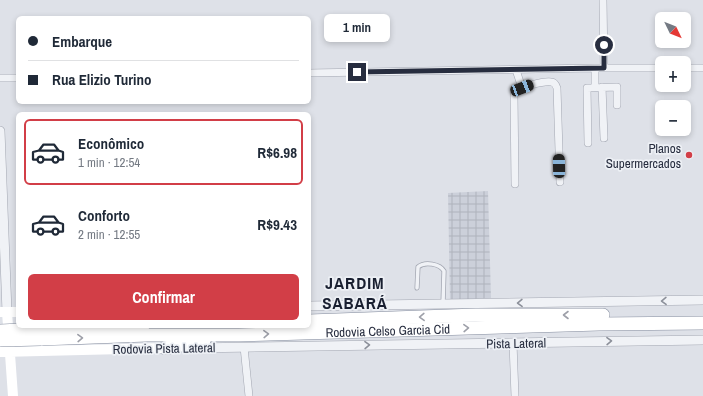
<!DOCTYPE html>
<html lang="pt">
<head>
<meta charset="utf-8">
<style>
	:root { --surface:#fff; --page:#f6f6f7; --text:#1f2937; --muted:#747a83; --line:#e0e1e3; --accent:#d23e47 }
	body { margin:0; font-family:"Archivo Narrow",sans-serif; background:var(--page); color:var(--text); height:100vh; display:flex; flex-direction:column; font-size:15px; white-space:nowrap }
	* { box-sizing:border-box; margin:0 }
	p { font-size:13px; color:var(--muted) }
	.icon { flex:none; width:22px; height:22px; fill:none; stroke:currentColor; stroke-width:2; stroke-linecap:round; stroke-linejoin:round }
	.map { position:relative; flex:1; overflow:hidden }
	.sheet { position:absolute; left:16px; top:112px; width:295px; height:216px; display:flex; flex-direction:column; background:var(--surface); border-radius:6px; box-shadow:0 2px 6px #0003 }
	.sheet>* { flex:none }
	.top-card { position:absolute; left:16px; top:16px; width:295px; height:88px; border-radius:6px; box-shadow:0 2px 6px #0003; display:grid; align-content:center; height:88px; padding:0 12px; background:var(--surface) }
	.needle { width:26px; rotate:133deg }
	.fabs { position:absolute; left:655px; top:12px; display:grid; gap:8px }
	.fabs a { display:grid; place-items:center; width:36px; height:36px; border-radius:6px; background:var(--surface); box-shadow:0 2px 6px #0003; font-size:20px }
	.end { position:absolute; width:18px; height:18px; margin:-9px; border:5px solid #272d3f; background:#fff; box-shadow:0 0 0 2px #fff }
	.from { border-radius:50% }
	.bubble { position:absolute; height:28px; border-radius:6px; background:var(--surface); box-shadow:0 2px 6px #0003; font-size:13px; font-weight:700; line-height:28px; text-align:center }
	.car { position:absolute; width:12px; height:24px; margin:-12px -6px; border-radius:5px; box-shadow:0 0 3px 1px #0007; background:linear-gradient(#222 24%,#8ab4d8 0 40%,#222 0 76%,#8ab4d8 0 86%,#222 0) }
	.top-card b { display:flex; align-items:center; gap:14px; height:38px; font-size:15px }
	.top-card b+b { border-top:1px solid var(--line) }
	.top-card i { width:10px; height:10px; background:var(--text) }
	ul { padding:7px 0 0; list-style:none }
	li { display:flex; align-items:center; gap:12px; height:66px; margin:0 8px 6px; padding:0 4px; border:2px solid transparent; border-radius:6px }
	li div { flex:1 }
	li b { display:block; font-size:15px }
	li em { font-style:normal; font-weight:700 }
	li.active { border-color:var(--accent) }
	li>.icon { width:36px; height:36px; stroke-width:1.5 }
	.cta { display:flex; gap:8px; margin-top:auto; padding:8px 12px }
	.cta a { flex:1; height:46px; border-radius:6px; background:var(--accent); color:#fff; font-size:16px; font-weight:700; line-height:46px; text-align:center }
	.map>svg:first-child { display:block }
	.industrial { fill:url(#industrial-grid) }
	.lines { fill:none; stroke-linecap:round; stroke-linejoin:round }
	.service-casing { stroke:#a3a7b2; stroke-width:5 }
	.minor-casing { stroke:#a3a7b2; stroke-width:8 }
	.tertiary-casing { stroke:#a3a7b2; stroke-width:10 }
	.motorway-casing { stroke:#858d9f; stroke-width:14 }
	.service { stroke:#f0f2f6; stroke-width:3.5 }
	.minor { stroke:#f0f2f6; stroke-width:7 }
	.tertiary { stroke:#f0f2f6; stroke-width:9 }
	.secondary { stroke:#fff; stroke-width:10 }
	.motorway { stroke:#fff; stroke-width:13 }
	.motorway-bridge-casing { stroke:#858d9f; stroke-width:14; stroke-linecap:butt }
	.motorway-bridge { stroke:#fff; stroke-width:13 }
	.oneway { stroke:#8c909a }
	.oneway2 { stroke:#9ea0a9 }
	.route { stroke:#272d3f; stroke-width:5 }
	.poi-dot { fill:#d23e47; stroke:#edf0f5; stroke-width:1.5 }
	.labels { text-anchor:middle; stroke-width:3.5; stroke-linejoin:round; paint-order:stroke }
	.poi-label { font-size:13px; fill:#272d3f; stroke:#edf0f5; text-anchor:end }
	.street-label { font-size:13px; fill:#272d3f; stroke:#edf0f5 }
	.district-label { font-size:17px; font-weight:bold; letter-spacing:1px; fill:#191f30; stroke:#edf0f5 }
</style>
</head>
<body>
<div class="map">
<svg width="703" height="396" viewBox="0 0 703 396">
	<defs>
		<pattern id="industrial-grid" width="8" height="8" patternUnits="userSpaceOnUse"><rect width="8" height="8" fill="#ccd0da"/><path d="M0 4h8M4 0v8" fill="none" stroke="#afb3bc"/></pattern>
	</defs>
	<rect width="100%" height="100%" fill="#dee1e8"/>
	<path class="industrial" d="M488 191 491 298 450 300 448 193Z"/>
	<g class="lines">
		<g class="service-casing">
			<path id="service" d="M417 288 418 267C425 261 440 264 444 271L443 303"/>
		</g>
		<g class="minor-casing">
			<path id="minor" d="M603 0 604 68
				M595 68V87
				M684 68H703
				M516 70 522 88
				M309 73 595 68H662
				M0 78H18
				M602 87 604 138
				M588 143 587 88 617 87V105
				M515 184 514 95C514 94 514 93 515 92 519 87 544 81 551 82 555 82 556 85 557 88L560 182
				M513 343 515 396
				M244 347 249 396"/>
		</g>
		<g class="tertiary-casing">
			<path id="tertiary" d="M0 131 7 312
				M309 306 703 300
				M192 348 703 340"/>
		</g>
		<g class="motorway-casing">
			<g id="motorway">
				<path d="M309 321 476 315H603"/>
				<path d="M41 329 143 326"/>
				<path id="s1" d="M41 339 147 335H239L599 324 703 323"/>
				<path d="M165 348 204 341"/>
			</g>
		</g>
		<use href="#service" class="service"/>
		<use href="#minor" class="minor"/>
		<use href="#tertiary" class="tertiary"/>
		<path class="secondary" d="M0 312H18
			M7 312 13 396
			M0 352 165 348"/>
		<use href="#motorway" class="motorway"/>
		<g class="motorway-bridge-casing">
			<path id="motorway-bridge" d="M0 331 41 329
				M0 340 41 339"/>
		</g>
		<use href="#motorway-bridge" class="motorway-bridge"/>
	</g>
	<defs><path id="oneway-chevron" d="M-2-3.5L2.5 0L-2 3.5" fill="none" stroke-width="1.6" stroke-linecap="round" stroke-linejoin="round"/></defs>
	<g class="oneway">
		<use href="#oneway-chevron" transform="translate(664 301) rotate(179)"/>
		<use href="#oneway-chevron" transform="translate(520 303) rotate(179)"/>
		<use href="#oneway-chevron" transform="translate(609 341) rotate(-1)"/>
		<use href="#oneway-chevron" transform="translate(367 345) rotate(-1)"/>
	</g>
	<g class="oneway2">
		<use href="#oneway-chevron" transform="translate(566 315) rotate(-180)"/>
		<use href="#oneway-chevron" transform="translate(422 317) rotate(178)"/>
		<use href="#oneway-chevron" transform="translate(466 328) rotate(-2)"/>
		<use href="#oneway-chevron" transform="translate(266 334) rotate(-2)"/>
		<use href="#oneway-chevron" transform="translate(80 338) rotate(-2)"/>
	</g>
	<g class="lines">
		<path class="route" d="M357 72 604 68V45"/>
	</g>
	<circle class="poi-dot" cx="689" cy="155" r="4"/>
	<g class="labels">
		<g class="poi-label">
			<text x="681" y="153">Planos<tspan x="681" dy="15">Supermercados</tspan></text>
		</g>
		<g class="street-label">
			<text dy="5" stroke="none"><textPath href="#s1" startOffset="347">Rodovia Celso Garcia Cid</textPath></text>
			<text transform="translate(516 343) rotate(-1)" y="5">Pista Lateral</text>
			<text transform="translate(164 348) rotate(-1)" y="5">Rodovia Pista Lateral</text>
		</g>
		<g class="district-label">
			<text x="355" y="289">JARDIM<tspan x="355" dy="20">SABARÁ</tspan></text>
		</g>
	</g>
</svg>
<div class="fabs">
<a><svg class="needle" viewBox="-14 -14 28 28"><path d="M0-13l5 13h-10z" fill="#e53935"/><path d="M0 13l5-13h-10z" fill="#747a83"/></svg></a>
<a>+</a>
<a>−</a>
</div>
<i class="end from" style="left:604px;top:45px"></i>
<i class="end" style="left:357px;top:72px"></i>
<div class="bubble" style="left:324px;top:14px;width:66px">1 min</div>
<i class="car" style="left:522px;top:88px;rotate:69deg"></i>
<i class="car" style="left:559px;top:166px;rotate:359deg"></i>
<div class="top-card">
<b><i class="from"></i>Embarque</b>
<b><i></i>Rua Elizio Turino</b>
</div>
<section class="sheet">
<ul>
<li class="active"><svg class="icon" aria-label="car" viewBox="0 0 24 24"><path d="M5 17H2v-5l4-1 3-4h7l3 4 3 1v5h-3M9 17h6M6 11h13"/><circle cx="7" cy="17" r="2"/><circle cx="17" cy="17" r="2"/></svg><div><b>Econômico</b><p>1 min · 12:54</p></div><em>R$6.98</em></li>
<li><svg class="icon" aria-label="car" viewBox="0 0 24 24"><path d="M5 17H2v-5l4-1 3-4h7l3 4 3 1v5h-3M9 17h6M6 11h13"/><circle cx="7" cy="17" r="2"/><circle cx="17" cy="17" r="2"/></svg><div><b>Conforto</b><p>2 min · 12:55</p></div><em>R$9.43</em></li>
</ul>
<div class="cta"><a>Confirmar</a></div>
</section>
</div>
</body>
</html>
